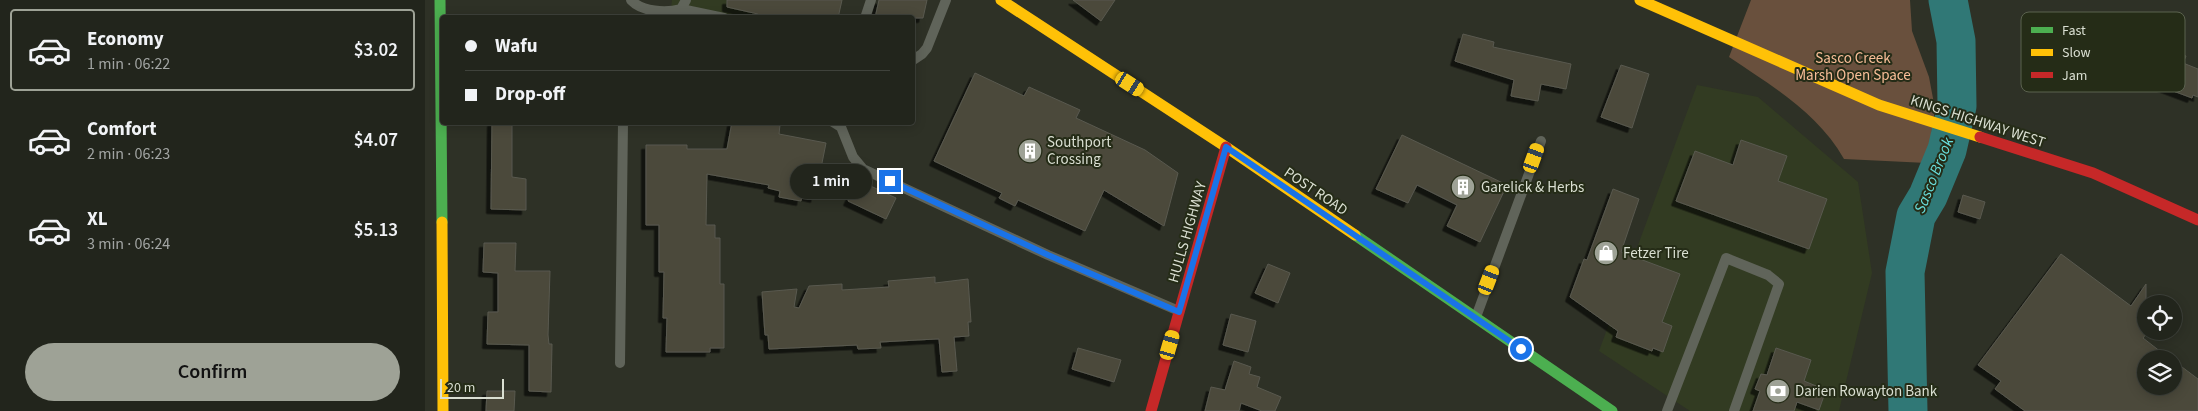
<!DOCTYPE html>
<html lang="en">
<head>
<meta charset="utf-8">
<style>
	:root { --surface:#22251c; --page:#2a2d25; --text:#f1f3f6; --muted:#a2a5a3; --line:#3f423b; --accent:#9ea296 }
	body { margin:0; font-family:"Source Sans 3",sans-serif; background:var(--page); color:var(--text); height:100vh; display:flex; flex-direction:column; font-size:19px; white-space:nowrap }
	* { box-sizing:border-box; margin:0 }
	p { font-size:16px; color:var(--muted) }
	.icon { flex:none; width:28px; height:28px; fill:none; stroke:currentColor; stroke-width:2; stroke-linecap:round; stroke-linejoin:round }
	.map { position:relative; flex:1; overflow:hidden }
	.sheet { display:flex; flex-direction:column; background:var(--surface); width:425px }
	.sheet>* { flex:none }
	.top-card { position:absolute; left:15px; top:15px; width:475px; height:110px; border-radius:5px; box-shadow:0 2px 12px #0003,0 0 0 1px var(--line); display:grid; align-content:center; height:110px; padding:0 25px; background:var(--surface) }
	.buttons { position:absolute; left:1712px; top:295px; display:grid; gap:10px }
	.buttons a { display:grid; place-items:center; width:45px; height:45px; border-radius:50%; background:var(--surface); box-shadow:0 2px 12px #0003,0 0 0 1px var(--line); font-size:25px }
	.scale { position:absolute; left:15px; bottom:12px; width:64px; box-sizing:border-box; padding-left:5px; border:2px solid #dadfd2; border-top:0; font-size:14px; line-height:18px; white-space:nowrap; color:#dadfd2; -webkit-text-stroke:4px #252c17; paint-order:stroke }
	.end { position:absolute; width:22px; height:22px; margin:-11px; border:6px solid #1a73e8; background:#fff; box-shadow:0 0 0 2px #fff }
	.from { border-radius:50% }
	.bubble { position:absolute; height:35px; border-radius:18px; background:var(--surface); box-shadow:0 2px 12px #0003,0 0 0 1px var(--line); font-size:16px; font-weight:600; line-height:35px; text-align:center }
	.car { position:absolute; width:15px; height:30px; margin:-15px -8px; border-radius:6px; box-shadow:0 0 4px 1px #0007; background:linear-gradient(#f5c518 24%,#345 0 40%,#f5c518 0 76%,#345 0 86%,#f5c518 0) }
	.top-card b { display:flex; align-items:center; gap:18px; height:48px; font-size:19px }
	.top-card b+b { border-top:1px solid var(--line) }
	.top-card i { width:12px; height:12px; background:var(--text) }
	ul { padding:9px 0 0; list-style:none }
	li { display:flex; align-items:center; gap:15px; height:82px; margin:0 10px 8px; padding:0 15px; border:2px solid transparent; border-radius:5px }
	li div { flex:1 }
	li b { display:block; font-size:19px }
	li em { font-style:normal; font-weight:600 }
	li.selected { border-color:var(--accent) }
	li>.icon { width:45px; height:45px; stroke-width:1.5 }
	.button { display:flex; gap:10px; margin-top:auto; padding:10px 25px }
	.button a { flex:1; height:58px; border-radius:30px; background:var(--accent); color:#111; font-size:20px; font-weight:600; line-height:58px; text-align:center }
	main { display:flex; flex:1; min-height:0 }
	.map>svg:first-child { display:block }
	.built { fill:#323b22 }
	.green { fill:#69503d }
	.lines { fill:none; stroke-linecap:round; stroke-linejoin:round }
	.river { stroke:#307876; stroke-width:39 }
	.building { fill:#4b493a; stroke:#59594f; filter:url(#shadow) }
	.lane { stroke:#60645a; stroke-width:10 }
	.fast { stroke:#4caf50; stroke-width:11 }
	.slow { stroke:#ffc107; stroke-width:11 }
	.jam { stroke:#c62828; stroke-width:11 }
	.route { stroke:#1a73e8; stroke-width:6 }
	.labels { text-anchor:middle; stroke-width:4; stroke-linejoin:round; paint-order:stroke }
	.park-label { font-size:15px; fill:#f9be98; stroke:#252c17 }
	.street-label { font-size:15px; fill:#dadfd2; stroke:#252c17 }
	.poi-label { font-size:15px; fill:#dadfd2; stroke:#252c17; text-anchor:start }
	.water-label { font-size:16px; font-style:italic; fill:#69dedc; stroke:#252c17 }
	.key { fill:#252c17; stroke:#5b624f; stroke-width:1 }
	.key-label { font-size:14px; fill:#dadfd2 }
</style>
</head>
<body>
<main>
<section class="sheet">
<ul>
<li class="selected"><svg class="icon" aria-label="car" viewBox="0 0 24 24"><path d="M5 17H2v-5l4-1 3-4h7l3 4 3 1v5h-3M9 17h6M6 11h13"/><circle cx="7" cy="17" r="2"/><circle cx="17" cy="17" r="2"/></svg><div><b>Economy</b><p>1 min · 06:22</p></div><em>$3.02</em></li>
<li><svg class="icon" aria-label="car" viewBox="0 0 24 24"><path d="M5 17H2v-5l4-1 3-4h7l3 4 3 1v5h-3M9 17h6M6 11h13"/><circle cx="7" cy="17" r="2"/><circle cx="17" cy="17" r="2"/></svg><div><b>Comfort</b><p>2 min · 06:23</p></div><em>$4.07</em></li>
<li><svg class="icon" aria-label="car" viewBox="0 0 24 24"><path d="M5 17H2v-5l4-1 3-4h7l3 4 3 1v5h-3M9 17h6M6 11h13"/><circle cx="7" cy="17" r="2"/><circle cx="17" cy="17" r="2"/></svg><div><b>XL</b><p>3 min · 06:24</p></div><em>$5.13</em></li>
</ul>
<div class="button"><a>Confirm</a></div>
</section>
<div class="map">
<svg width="1773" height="411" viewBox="0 0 1773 411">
	<defs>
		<filter id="shadow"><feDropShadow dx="-4.5" dy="4.5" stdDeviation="0" flood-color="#0009"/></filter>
	</defs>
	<rect width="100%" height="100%" fill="#2e3126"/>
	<path class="built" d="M247 0H382L379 17 245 18Z
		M1272 85 1333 97 1433 182 1447 273 1414 411H1265L1174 351Z"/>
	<path class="green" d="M1326 0H1485L1487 31 1504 77 1510 109 1502 163 1419 159C1393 113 1347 86 1304 57Z"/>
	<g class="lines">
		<path class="river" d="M1483 411 1480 272 1491 216 1503 196 1522 150 1532 106 1531 41 1523 0"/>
	</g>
	<path class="building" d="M302 0H417L413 18H333V14L302 7Z
		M454 0H502L498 18H450Z
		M648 0H690L676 21Z
		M1038 34 1069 42 1068 47 1146 64 1141 89 1116 84 1113 101 1086 96 1089 80 1030 61Z
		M1740 48 1761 56 1758 63 1773 69V97L1768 95 1767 98 1727 83Z
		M1196 65 1224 74 1207 128 1176 117Z
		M550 73 599 96 604 87 655 110 651 118 720 150 753 173 739 226 679 190 660 231 593 200 590 206 574 198 577 193 509 161Z
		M67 122H87V177L101 179V210L66 209Z
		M307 122H342L355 125 354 134 401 143 390 198 377 195 376 201 354 197 355 191 343 188 344 185 282 174 281 225H290V238H295V284H299V348H285V352H241L242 318H238L239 272H234V225H221V145H262V149H302Z
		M977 135 1082 185 1055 242 1022 226 1032 205 992 185 983 203 951 189Z
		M1316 140 1362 156 1353 181 1402 199 1384 249 1251 201 1270 151 1308 165Z
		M433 180 471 198 461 219 423 201Z
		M1188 189 1214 199 1196 252 1255 274 1237 322 1247 326 1238 352 1228 348 1227 351 1191 337 1193 331 1145 297 1159 259 1162 260Z
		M1538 195 1560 202 1555 219 1533 212Z
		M59 243H91L90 271H125L123 335 124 344H127L126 392 104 391V345L62 344 63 312H73V273L58 272Z
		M1636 254 1706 306 1721 284V334L1718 338 1745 359H1721V386H1749V361L1773 379V411H1600L1570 389 1576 381 1553 365Z
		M843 264 865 273 853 303 830 293Z
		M510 277V283L543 279 546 322H543L544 336 529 337 532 371 517 372 514 339H511L455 342 456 348 433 349 432 345 344 349 343 335H340L337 292 372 289 369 307 374 308 384 286 417 284V290L464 287 463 281Z
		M806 314 831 321 823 352 798 345Z
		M653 348 696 360 689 382 647 369Z
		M1351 348 1386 360 1379 381 1401 390 1394 410 1372 402 1369 411H1328L1335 391 1330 389 1336 374 1342 375Z
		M809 361 826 367 824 374 835 377 832 387 856 397 850 411H837L816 403 814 411H780L786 387 800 390Z
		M62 391H90L89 411H61Z"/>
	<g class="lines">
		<path class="lane" d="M206 0C217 12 241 13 256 9L261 0
			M256 9 299 18
			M440 18 446 0
			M488 60 497 54 502 48 521 0
			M408 122 416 127 428 157 438 169 623 255 754 311
			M1051 317 1116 141
			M195 363 198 122
			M1242 411 1301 258 1343 275 1354 284 1309 411"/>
		<path class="fast" d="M15 0 17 222
			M930 235 1187 411"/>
		<path class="slow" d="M576 0 801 147 930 235
			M1215 0 1454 105 1555 137
			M17 222 18 411"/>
		<path class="jam" d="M1555 137 1668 173 1773 220
			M726 411 801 147"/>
	</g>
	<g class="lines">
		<path class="route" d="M465 181 623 255 754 312 801 147 1096 349"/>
	</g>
	<defs>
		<g id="building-disc" transform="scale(1.25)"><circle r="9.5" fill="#9ea296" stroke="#252c17"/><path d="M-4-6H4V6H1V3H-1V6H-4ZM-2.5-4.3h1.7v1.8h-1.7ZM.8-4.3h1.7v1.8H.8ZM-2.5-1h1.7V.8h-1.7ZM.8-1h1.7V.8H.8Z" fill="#fff"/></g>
		<g id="shop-disc" transform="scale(1.25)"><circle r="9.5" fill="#9ea296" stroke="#252c17"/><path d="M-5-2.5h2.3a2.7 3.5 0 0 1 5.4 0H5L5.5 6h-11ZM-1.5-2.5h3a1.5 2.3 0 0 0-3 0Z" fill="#fff"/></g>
		<g id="bank-disc" transform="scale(1.25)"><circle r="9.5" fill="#9ea296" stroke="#252c17"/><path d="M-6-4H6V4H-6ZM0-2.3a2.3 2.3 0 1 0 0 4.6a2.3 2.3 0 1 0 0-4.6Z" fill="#fff"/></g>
	</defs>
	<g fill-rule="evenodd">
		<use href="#building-disc" x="605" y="151"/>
		<use href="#building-disc" x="1038" y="187"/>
		<use href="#shop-disc" x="1181" y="253"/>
		<use href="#bank-disc" x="1353" y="391"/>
	</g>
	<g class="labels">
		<g class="park-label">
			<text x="1428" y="63">Sasco Creek<tspan x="1428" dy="17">Marsh Open Space</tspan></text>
		</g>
		<g class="street-label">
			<text transform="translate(1553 121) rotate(18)" y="5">KINGS HIGHWAY WEST</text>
			<text transform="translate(891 191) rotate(34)" y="5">POST ROAD</text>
			<text transform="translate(762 232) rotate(-74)" y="5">HULLS HIGHWAY</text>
		</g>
		<g class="poi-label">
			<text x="622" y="147">Southport<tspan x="622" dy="17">Crossing</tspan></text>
			<text x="1056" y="192">Garelick &amp; Herbs</text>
			<text x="1198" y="258">Fetzer Tire</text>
			<text x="1370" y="396">Darien Rowayton Bank</text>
		</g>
		<g class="water-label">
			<text transform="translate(1508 175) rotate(-68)" y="6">Sasco Brook</text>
		</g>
	</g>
	<rect x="1596" y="12" width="164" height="80" rx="8" class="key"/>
	<rect x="1606" y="27" width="22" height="6" fill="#4caf50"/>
	<rect x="1606" y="49" width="22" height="7" fill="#ffc107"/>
	<rect x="1606" y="72" width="22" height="6" fill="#c62828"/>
	<g class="key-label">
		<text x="1637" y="35">Fast</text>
		<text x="1637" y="57">Slow</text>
		<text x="1637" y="80">Jam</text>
	</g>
</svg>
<div class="buttons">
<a><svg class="icon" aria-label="locate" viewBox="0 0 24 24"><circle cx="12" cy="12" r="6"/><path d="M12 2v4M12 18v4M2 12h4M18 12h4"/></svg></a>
<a><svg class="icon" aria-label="layers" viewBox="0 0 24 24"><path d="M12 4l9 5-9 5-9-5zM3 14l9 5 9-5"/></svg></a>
</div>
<div class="scale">20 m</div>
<i class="end from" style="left:1096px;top:349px"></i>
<i class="end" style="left:465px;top:181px"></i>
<div class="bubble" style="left:365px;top:164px;width:82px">1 min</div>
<i class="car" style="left:705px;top:84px;rotate:123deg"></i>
<i class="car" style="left:1109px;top:158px;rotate:20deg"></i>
<i class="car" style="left:1064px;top:280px;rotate:21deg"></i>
<i class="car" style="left:745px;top:345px;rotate:16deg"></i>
<div class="top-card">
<b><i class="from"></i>Wafu</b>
<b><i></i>Drop-off</b>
</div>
</div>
</main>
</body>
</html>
